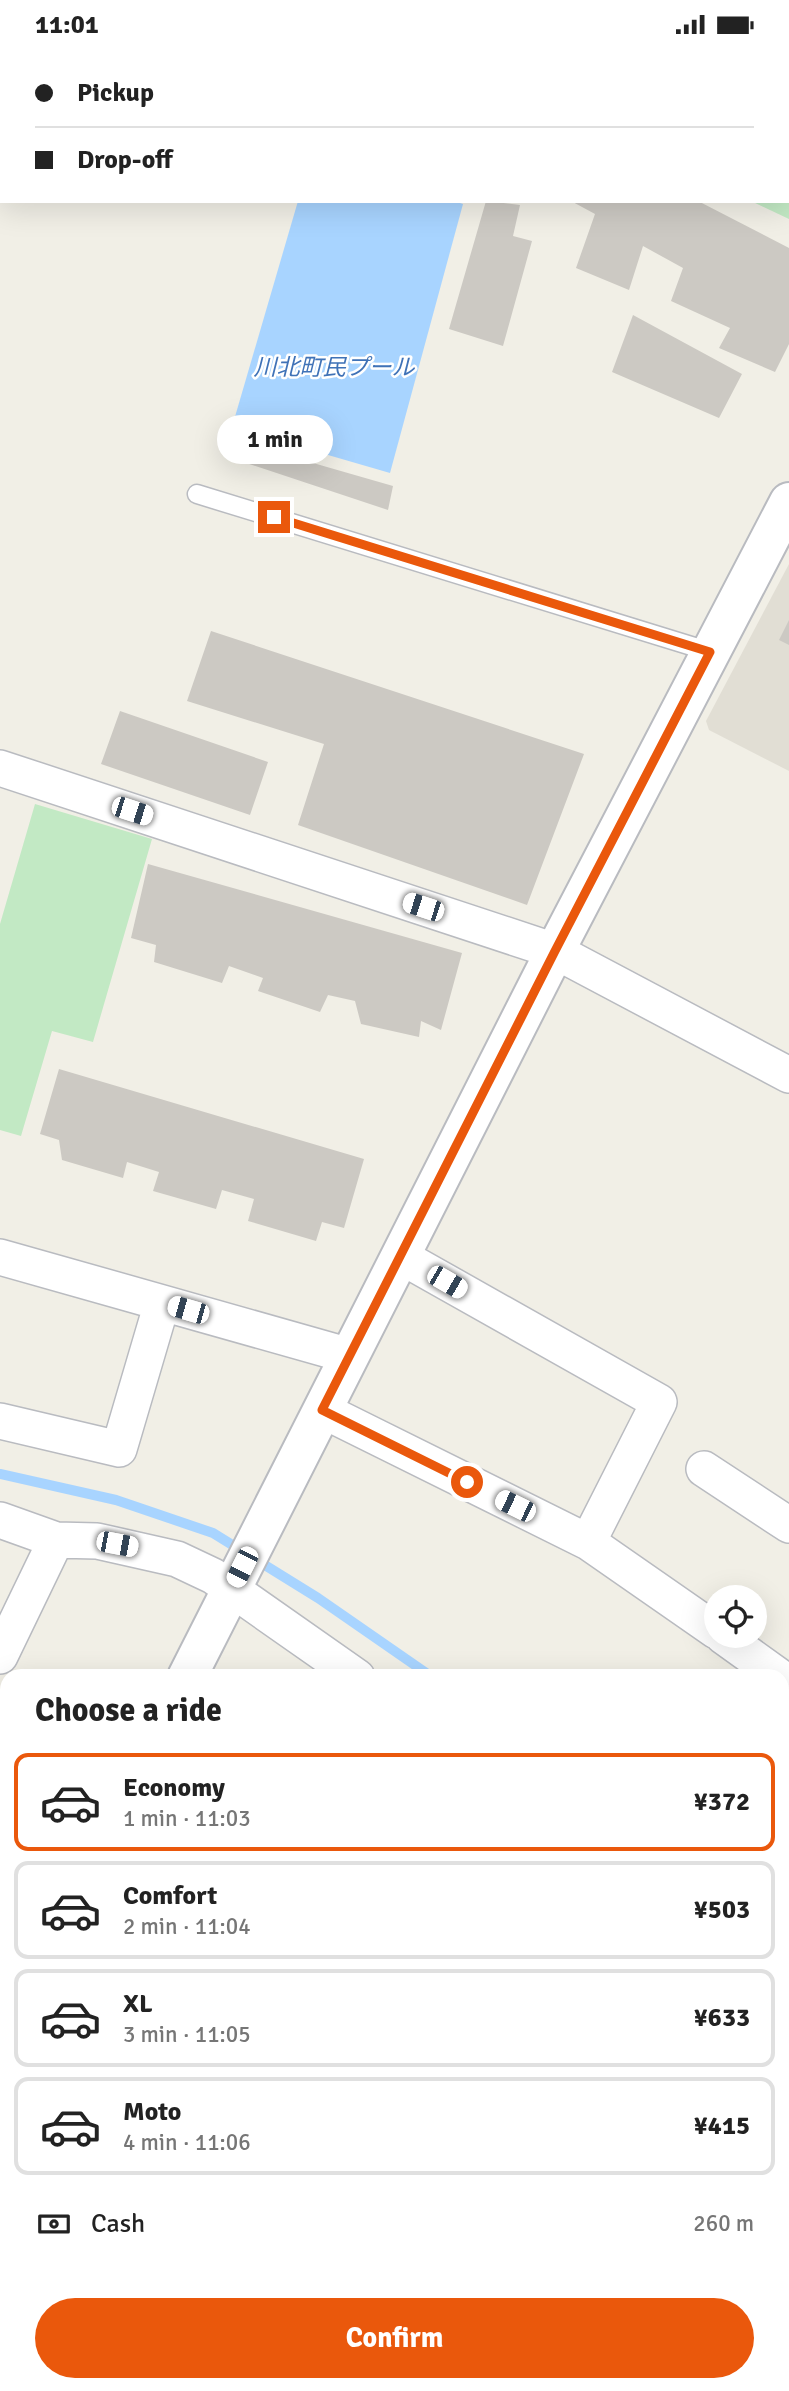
<!DOCTYPE html>
<html lang="en">
<head>
<meta charset="utf-8">
<style>
	:root { --surface:#fff; --page:#f2f2f2; --text:#222; --muted:#767676; --line:#e0e0e0; --accent:#ea580c }
	body { margin:0; font-family:Signika,"Noto Sans JP",sans-serif; background:var(--page); color:var(--text); height:100vh; display:flex; flex-direction:column; font-size:26px; white-space:nowrap }
	* { box-sizing:border-box; margin:0 }
	p { font-size:23px; color:var(--muted) }
	.icon { flex:none; width:38px; height:38px; fill:none; stroke:currentColor; stroke-width:2; stroke-linecap:round; stroke-linejoin:round }
	.map { position:relative; flex:1; overflow:hidden }
	.side { position:absolute; left:0px; top:1620px; width:789px; height:723px; display:flex; flex-direction:column; background:var(--surface); border-radius:21px 21px 0 0; box-shadow:0 7px 28px #0002 }
	.side>* { flex:none }
	.banner { position:absolute; left:0px; top:0px; width:789px; height:154px; box-shadow:0 7px 28px #0002; display:grid; align-content:center; height:154px; padding:0 35px; background:var(--surface) }
	.tools { position:absolute; left:704px; top:1536px; display:grid; gap:14px }
	.tools a { display:grid; place-items:center; width:63px; height:63px; border-radius:50%; background:var(--surface); box-shadow:0 7px 28px #0002; font-size:35px }
	.end { position:absolute; width:32px; height:32px; margin:-16px; border:9px solid #ea580c; background:#fff; box-shadow:0 0 0 4px #fff }
	.from { border-radius:50% }
	.bubble { position:absolute; height:49px; border-radius:24px; background:var(--surface); box-shadow:0 7px 28px #0002; font-size:23px; font-weight:700; line-height:49px; text-align:center }
	.car { position:absolute; width:21px; height:42px; margin:-21px -10px; border-radius:9px; box-shadow:0 0 5px 2px #0007; background:linear-gradient(#fff 24%,#345 0 40%,#fff 0 76%,#345 0 86%,#fff 0) }
	.banner b { display:flex; align-items:center; gap:24px; height:66px; font-size:26px }
	.banner b+b { border-top:2px solid var(--line) }
	.banner i { width:18px; height:18px; background:var(--text) }
	ul { padding:0; list-style:none }
	li { display:flex; align-items:center; gap:21px; height:98px; margin:0 14px 10px; padding:0 21px; border:4px solid var(--line); border-radius:14px }
	li div { flex:1 }
	li b { display:block; font-size:26px }
	li em { font-style:normal; font-weight:700 }
	li.current { border-color:var(--accent) }
	li>.icon { width:63px; height:63px; stroke-width:1.5 }
	h2 { padding:0 35px; font-size:32px; line-height:84px }
	.pay { display:flex; align-items:center; gap:18px; height:77px; padding:0 35px; font-size:26px }
	.pay p { margin-inline-start:auto }
	.action { display:flex; gap:14px; margin-top:auto; padding:14px 35px }
	.action a { flex:1; height:80px; border-radius:42px; background:var(--accent); color:#fff; font-size:28px; font-weight:700; line-height:80px; text-align:center }
	.status { display:flex; justify-content:space-between; align-items:center; height:49px; padding:0 35px; background:var(--surface); direction:ltr }
	.status svg { height:19px; fill:currentColor }
	.map>svg:first-child { display:block }
	.education { fill:#e1ded4 }
	.green { fill:#c2e9c4 }
	.water { fill:#a8d4ff }
	.lines { fill:none; stroke-linecap:round; stroke-linejoin:round }
	.stream { stroke:#a8d4ff; stroke-width:10 }
	.building { fill:#ccc9c3 }
	.service-casing { stroke:#b9bbc0; stroke-width:21 }
	.minor-casing { stroke:#b9bbc0; stroke-width:38 }
	.tertiary-casing { stroke:#b9bbc0; stroke-width:42 }
	.service { stroke:#fff; stroke-width:18 }
	.minor { stroke:#fff; stroke-width:35 }
	.tertiary { stroke:#fff; stroke-width:38 }
	.route { stroke:#ea580c; stroke-width:9 }
	.labels { text-anchor:middle; stroke-width:5; stroke-linejoin:round; paint-order:stroke }
	.water-label { font-size:23px; font-style:italic; fill:#3f72b7; stroke:#fff }
</style>
</head>
<body>
<div class="status"><b>11:01</b><svg viewBox="0 0 49 12"><path d="M0 12V9h3v3zM5 12V6h3v6zM10 12V3h3v9zM15 12V0h3v12zM26 1h20v11H26zM47 4h2v5h-2z"/></svg></div>
<div class="map">
<svg width="789" height="2342" viewBox="0 0 789 2342">
	<rect width="100%" height="100%" fill="#f1efe6"/>
	<path class="education" d="M789 515V722L709 681 706 672Z"/>
	<path class="green" d="M557 0H789V170L751 152H788V2H556Z
		M35 755 152 790 93 993 52 982 21 1087 0 1081V875Z"/>
	<path class="water" d="M298 152H454L463 155 390 424 232 378Z"/>
	<g class="lines">
		<path class="stream" d="M0 1425 116 1451 213 1484 318 1549 432 1628
			M782 1869 789 1874"/>
	</g>
	<path class="building" d="M486 152 520 156 513 187 532 192 503 297 449 280Z
		M571 152H698L789 199V295L775 323 719 299 730 279 671 252 683 219 643 197 629 241 576 219 595 165Z
		M633 266 742 325 719 369 612 323Z
		M233 391 393 437 388 461 225 407Z
		M789 571V596L779 591Z
		M211 582 584 705 527 856 298 776 324 695 187 652Z
		M120 662 268 713 250 766 101 715Z
		M148 815 462 904 441 981 421 972 419 988 361 975 355 952 328 946 320 963 258 942 263 929 229 917 222 934 154 913 156 896 131 889Z
		M59 1020 364 1110 344 1179 322 1173 316 1192 248 1172 254 1150 222 1141 216 1160 153 1142 159 1123 127 1113 123 1129 62 1111 59 1091 40 1085Z"/>
	<g class="lines">
		<g class="service-casing">
			<path id="service" d="M197 445 711 603"/>
		</g>
		<g class="minor-casing">
			<path id="minor" d="M0 719 555 902 789 1026
				M400 1207 659 1353 588 1493
				M0 1208 350 1307
				M322 1361 588 1493 716 1582
				M0 1372 119 1400 162 1254
				M704 1420 789 1476
				M0 1471 56 1491 97 1492 177 1510 213 1527 357 1628
				M723 1587 780 1628
				M0 1607 56 1491
				M782 1918 789 1923
				M782 1980 789 1971
				M529 2336 537 2342
				M26 2342 30 2336
				M286 2342 290 2336"/>
		</g>
		<g class="tertiary-casing">
			<path id="tertiary" d="M187 1628 555 902 789 453
				M0 2002 7 1989"/>
		</g>
		<use href="#service" class="service"/>
		<use href="#minor" class="minor"/>
		<use href="#tertiary" class="tertiary"/>
	</g>
	<g class="lines">
		<path class="route" d="M274 468 710 603 555 902 322 1361 467 1433"/>
	</g>
	<g class="labels">
		<g class="water-label">
			<text x="334" y="326">川北町民プール</text>
		</g>
	</g>
</svg>
<div class="tools">
<a><svg class="icon" aria-label="locate" viewBox="0 0 24 24"><circle cx="12" cy="12" r="6"/><path d="M12 2v4M12 18v4M2 12h4M18 12h4"/></svg></a>
</div>
<i class="end from" style="left:467px;top:1433px"></i>
<i class="end" style="left:274px;top:468px"></i>
<div class="bubble" style="left:217px;top:366px;width:116px">1 min</div>
<i class="car" style="left:132px;top:762px;rotate:108deg"></i>
<i class="car" style="left:423px;top:858px;rotate:288deg"></i>
<i class="car" style="left:447px;top:1233px;rotate:120deg"></i>
<i class="car" style="left:188px;top:1261px;rotate:286deg"></i>
<i class="car" style="left:515px;top:1457px;rotate:296deg"></i>
<i class="car" style="left:117px;top:1495px;rotate:101deg"></i>
<i class="car" style="left:242px;top:1518px;rotate:207deg"></i>
<div class="banner">
<b><i class="from"></i>Pickup</b>
<b><i></i>Drop-off</b>
</div>
<section class="side">
<h2>Choose a ride</h2>
<ul>
<li class="current"><svg class="icon" aria-label="car" viewBox="0 0 24 24"><path d="M5 17H2v-5l4-1 3-4h7l3 4 3 1v5h-3M9 17h6M6 11h13"/><circle cx="7" cy="17" r="2"/><circle cx="17" cy="17" r="2"/></svg><div><b>Economy</b><p>1 min · 11:03</p></div><em>¥372</em></li>
<li><svg class="icon" aria-label="car" viewBox="0 0 24 24"><path d="M5 17H2v-5l4-1 3-4h7l3 4 3 1v5h-3M9 17h6M6 11h13"/><circle cx="7" cy="17" r="2"/><circle cx="17" cy="17" r="2"/></svg><div><b>Comfort</b><p>2 min · 11:04</p></div><em>¥503</em></li>
<li><svg class="icon" aria-label="car" viewBox="0 0 24 24"><path d="M5 17H2v-5l4-1 3-4h7l3 4 3 1v5h-3M9 17h6M6 11h13"/><circle cx="7" cy="17" r="2"/><circle cx="17" cy="17" r="2"/></svg><div><b>XL</b><p>3 min · 11:05</p></div><em>¥633</em></li>
<li><svg class="icon" aria-label="car" viewBox="0 0 24 24"><path d="M5 17H2v-5l4-1 3-4h7l3 4 3 1v5h-3M9 17h6M6 11h13"/><circle cx="7" cy="17" r="2"/><circle cx="17" cy="17" r="2"/></svg><div><b>Moto</b><p>4 min · 11:06</p></div><em>¥415</em></li>
</ul>
<div class="pay"><svg class="icon" aria-label="cash" viewBox="0 0 24 24"><path d="M3 7h18v10H3z"/><circle cx="12" cy="12" r="2"/></svg>Cash<p>260 m</p></div>
<div class="action"><a>Confirm</a></div>
</section>
</div>
</body>
</html>
